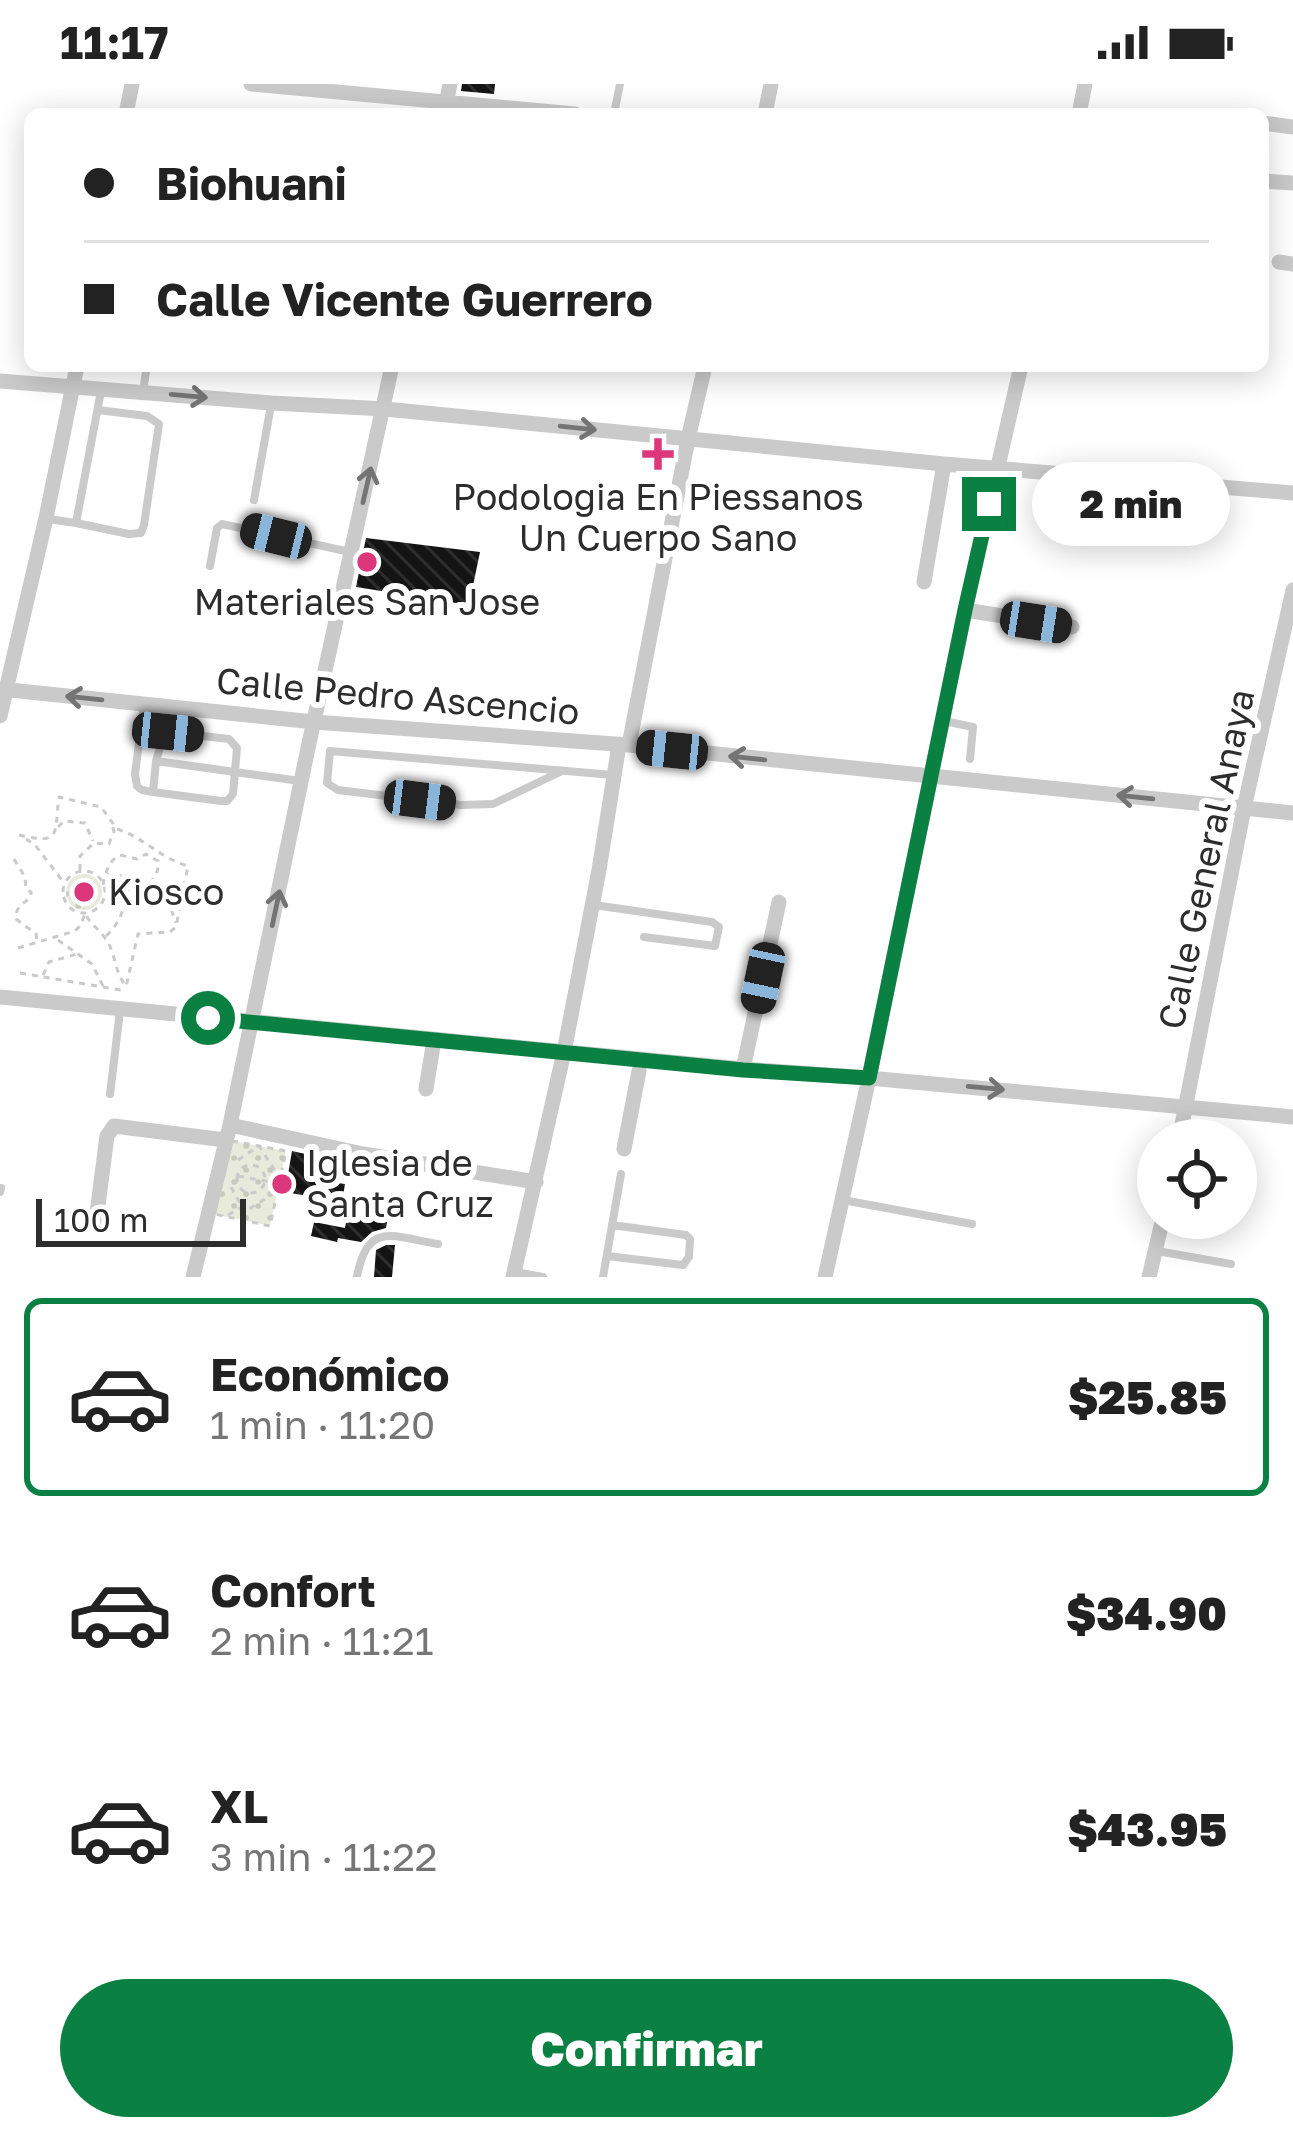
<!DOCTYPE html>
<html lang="es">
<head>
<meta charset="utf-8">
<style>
	:root { --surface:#fff; --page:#f2f2f2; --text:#222; --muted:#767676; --line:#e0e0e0; --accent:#0b8043 }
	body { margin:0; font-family:"Golos Text",sans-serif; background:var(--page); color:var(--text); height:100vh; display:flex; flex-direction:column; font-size:45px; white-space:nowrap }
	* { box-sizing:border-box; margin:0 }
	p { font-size:39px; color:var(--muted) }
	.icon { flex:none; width:66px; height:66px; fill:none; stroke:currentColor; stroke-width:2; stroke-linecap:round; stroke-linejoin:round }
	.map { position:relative; height:1193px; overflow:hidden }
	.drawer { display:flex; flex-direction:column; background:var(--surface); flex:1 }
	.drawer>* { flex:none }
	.guide { position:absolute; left:24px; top:24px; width:1245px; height:264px; border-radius:18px; box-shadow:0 6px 30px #0003; display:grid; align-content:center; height:264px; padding:0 60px; background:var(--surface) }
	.fabs { position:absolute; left:1137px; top:1035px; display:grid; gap:24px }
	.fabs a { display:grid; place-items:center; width:120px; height:120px; border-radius:50%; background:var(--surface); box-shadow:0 6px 30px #0003; font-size:60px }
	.scale { position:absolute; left:36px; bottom:30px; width:210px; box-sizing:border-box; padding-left:12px; border:6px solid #2d2d2d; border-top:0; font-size:33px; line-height:42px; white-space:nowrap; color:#2d2d2d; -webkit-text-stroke:9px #fff; paint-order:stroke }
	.end { position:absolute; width:54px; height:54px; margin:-27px; border:15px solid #0b8043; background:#fff; box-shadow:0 0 0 6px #fff }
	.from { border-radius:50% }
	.bubble { position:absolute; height:84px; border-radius:42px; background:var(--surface); box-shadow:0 6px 30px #0003; font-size:39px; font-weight:800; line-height:84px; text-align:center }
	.car { position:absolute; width:36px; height:72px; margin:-36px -18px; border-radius:15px; box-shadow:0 0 9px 3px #0007; background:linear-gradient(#222 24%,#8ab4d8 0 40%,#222 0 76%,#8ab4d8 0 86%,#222 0) }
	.guide b { display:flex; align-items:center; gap:42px; height:114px; font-size:45px }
	.guide b+b { border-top:3px solid var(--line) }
	.guide i { width:30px; height:30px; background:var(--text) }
	ul { padding:21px 0 0; list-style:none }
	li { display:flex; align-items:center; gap:36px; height:198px; margin:0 24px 18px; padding:0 36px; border:6px solid transparent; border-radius:18px }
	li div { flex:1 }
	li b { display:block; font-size:45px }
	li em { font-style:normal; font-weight:800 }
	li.selected { border-color:var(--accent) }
	li>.icon { width:108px; height:108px; stroke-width:1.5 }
	.button { display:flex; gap:24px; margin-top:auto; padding:24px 60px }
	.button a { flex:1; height:138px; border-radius:72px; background:var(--accent); color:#fff; font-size:48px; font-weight:800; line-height:138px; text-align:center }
	.status { display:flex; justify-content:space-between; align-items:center; height:84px; padding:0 60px; background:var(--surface); direction:ltr }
	.status svg { height:33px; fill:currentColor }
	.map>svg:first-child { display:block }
	.garden { fill:url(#garden-dots) }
	.building { fill:url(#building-back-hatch) }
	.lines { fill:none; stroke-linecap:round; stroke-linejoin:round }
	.path { stroke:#cacaca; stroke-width:3; stroke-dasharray:6 6; stroke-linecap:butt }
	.lane { stroke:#cacaca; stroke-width:8 }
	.street { stroke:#cacaca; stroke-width:15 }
	.oneway { stroke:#747474 }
	.route { stroke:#0b8043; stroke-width:15 }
	.poi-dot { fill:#dd377b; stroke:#fff; stroke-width:4.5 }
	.labels { text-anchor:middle; stroke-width:12; stroke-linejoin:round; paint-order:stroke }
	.poi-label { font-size:36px; fill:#2d2d2d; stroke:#fff }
	.street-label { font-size:36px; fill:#2d2d2d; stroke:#fff }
</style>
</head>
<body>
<div class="status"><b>11:17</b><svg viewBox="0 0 49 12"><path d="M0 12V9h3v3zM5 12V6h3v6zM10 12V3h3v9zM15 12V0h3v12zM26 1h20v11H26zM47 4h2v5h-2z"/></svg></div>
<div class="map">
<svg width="1293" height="1193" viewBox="0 0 1293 1193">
	<defs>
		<pattern id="garden-dots" width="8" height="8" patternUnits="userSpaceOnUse" patternTransform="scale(3)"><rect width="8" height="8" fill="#e8eadb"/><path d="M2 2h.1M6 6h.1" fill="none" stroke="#c7c9bc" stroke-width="1.8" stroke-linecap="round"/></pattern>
		<pattern id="building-back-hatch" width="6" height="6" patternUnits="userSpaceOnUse" patternTransform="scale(3)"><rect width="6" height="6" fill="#141414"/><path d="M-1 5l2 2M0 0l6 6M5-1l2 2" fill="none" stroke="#2e2e2e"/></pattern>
	</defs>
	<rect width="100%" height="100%" fill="#fff"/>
	<path class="garden" d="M66 808a18 18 0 1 1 36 0a18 18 0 1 1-36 0Z
		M232 1057 286 1067 270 1142 214 1130Z"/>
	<path class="building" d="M462 0H495L494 10 461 7Z
		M366 454 480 468 469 521 356 503Z
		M292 1067 341 1078 338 1099 345 1100 342 1118 285 1108Z
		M351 1111 391 1118 386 1144 372 1148 361 1158 338 1154 337 1158 311 1152 314 1138 345 1144Z
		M386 1161H395L392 1193H374L376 1166Z"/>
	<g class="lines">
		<path class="path" d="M58 743 64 737 85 739 93 757
			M19 751C62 761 54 751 59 713L101 723 117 745C143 753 160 774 188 782L176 843 170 848 138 850 126 903
			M26 755 35 761 65 800
			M14 775 25 793 26 805 31 808V813C23 820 15 823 16 835L36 850 37 857
			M80 786V772L94 759 109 760 114 747 112 741
			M63 808a21 21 0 1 1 42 0a21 21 0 1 1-42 0Z
			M103 801C106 788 108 777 120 771L137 775 146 770 158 777C160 788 152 800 141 804L131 802 122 792 105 790
			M143 805 170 822 176 839
			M106 852C123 836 122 825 130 804
			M58 856 92 880 103 902
			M18 864 75 847 81 841 85 829C90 840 98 844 105 854 116 868 114 888 126 902
			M20 889 126 907
			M43 891 49 878 77 870
			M232 1057 286 1067 270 1142 214 1130Z
			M238 1076 259 1062 279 1093
			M237 1095a14 14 0 1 1 28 0a14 14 0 1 1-28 0Z
			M238 1092 276 1099
			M231 1103 241 1121
			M228 1131 242 1123 249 1125 276 1108"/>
		<path class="lane" d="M614 30 620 0
			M143 307 147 282
			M98 326 147 332 159 340 144 441 141 449 129 450 76 439 101 307
			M254 416 271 321
			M48 435 76 439
			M210 482 217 444 222 440 350 468
			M144 620 135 690 137 702 142 706 153 708 221 717H227L233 710 237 664 229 655 168 648 164 650 156 677 153 708
			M944 637 973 643 970 675
			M156 677 300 697
			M562 687 493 720 461 721 338 706 327 699 330 667 613 691
			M594 821 712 838 719 843 715 862 644 853
			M110 1010 120 927
			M0 1108 1 1104
			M843 1116 972 1140
			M1157 1167 1231 1180
			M607 1172 683 1181 689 1173 690 1155 686 1151 612 1141
			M515 1188 543 1193
			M357 1193C367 1136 393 1153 438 1160
			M603 1193 621 1090"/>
		<path class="street" d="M251 0 575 30
			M126 30 132 0
			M444 30 450 0
			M765 30 771 0
			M1079 30 1085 0
			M1263 39 1293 43
			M1263 97 1293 99
			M1279 178 1293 180
			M0 297 271 319 385 325 944 380 1293 409
			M924 498 944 380
			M965 526 1072 543
			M0 605 314 638 629 661 1293 729
			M0 632 46 434 77 282
			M629 661 688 355 705 282
			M0 913 743 985 869 994 1293 1033
			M743 985 779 818
			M426 1005 434 956
			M230 1041 363 1070 536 1098
			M1179 1056 1244 724 1293 506
			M624 1065 639 987
			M96 1137 107 1052 114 1042 225 1056
			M193 1193 230 1041 308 664 392 282
			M513 1193 564 968 599 786 619 661
			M825 1193 869 994 965 526 1021 282
			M1149 1193 1163 1134"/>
	</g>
	<defs><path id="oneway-shaft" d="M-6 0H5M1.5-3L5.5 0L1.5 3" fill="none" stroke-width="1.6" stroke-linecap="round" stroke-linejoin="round" transform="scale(3)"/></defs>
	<g class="oneway">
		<use href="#oneway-shaft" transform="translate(189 312) rotate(5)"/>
		<use href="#oneway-shaft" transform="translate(578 344) rotate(6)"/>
		<use href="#oneway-shaft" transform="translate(367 401) rotate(-77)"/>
		<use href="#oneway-shaft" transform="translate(84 614) rotate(-174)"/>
		<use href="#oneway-shaft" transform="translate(747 674) rotate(-174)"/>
		<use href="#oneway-shaft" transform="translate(1135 713) rotate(-174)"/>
		<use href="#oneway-shaft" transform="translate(276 824) rotate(-78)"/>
		<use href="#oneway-shaft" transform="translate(986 1004) rotate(5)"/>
	</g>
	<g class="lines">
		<path class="route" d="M208 934 743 986 869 994 965 526 989 420"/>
	</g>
	<g class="poi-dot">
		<path d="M652 352h12v12h12v12h-12v12h-12v-12h-12v-12h12z"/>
		<circle cx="367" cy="478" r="12"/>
		<circle cx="84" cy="808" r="12"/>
		<circle cx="282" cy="1100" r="12"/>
	</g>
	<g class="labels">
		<g class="poi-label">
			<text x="658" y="426">Podologia En Piessanos<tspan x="658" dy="41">Un Cuerpo Sano</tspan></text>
			<text x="367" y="531">Materiales San Jose</text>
			<text x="108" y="821" text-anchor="start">Kiosco</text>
			<text x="306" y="1092" text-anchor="start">Iglesia de<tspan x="306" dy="41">Santa Cruz</tspan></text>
		</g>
		<g class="street-label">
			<text transform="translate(398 612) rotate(5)" y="13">Calle Pedro Ascencio</text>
			<text transform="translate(1206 775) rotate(-78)" y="13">Calle General Anaya</text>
		</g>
	</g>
</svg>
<div class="fabs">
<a><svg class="icon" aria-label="locate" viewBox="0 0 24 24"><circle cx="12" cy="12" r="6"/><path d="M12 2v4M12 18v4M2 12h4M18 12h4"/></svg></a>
</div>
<div class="scale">100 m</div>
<i class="end from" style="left:208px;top:934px"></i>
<i class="end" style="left:989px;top:420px"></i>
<div class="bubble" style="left:1032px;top:378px;width:198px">2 min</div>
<i class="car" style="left:276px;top:452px;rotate:284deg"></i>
<i class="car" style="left:1036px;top:538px;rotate:99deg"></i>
<i class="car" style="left:168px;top:648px;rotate:96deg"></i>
<i class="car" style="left:672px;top:666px;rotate:276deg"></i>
<i class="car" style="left:420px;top:716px;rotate:97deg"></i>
<i class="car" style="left:763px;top:894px;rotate:192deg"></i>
<div class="guide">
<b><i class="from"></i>Biohuani</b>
<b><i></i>Calle Vicente Guerrero</b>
</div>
</div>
<section class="drawer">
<ul>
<li class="selected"><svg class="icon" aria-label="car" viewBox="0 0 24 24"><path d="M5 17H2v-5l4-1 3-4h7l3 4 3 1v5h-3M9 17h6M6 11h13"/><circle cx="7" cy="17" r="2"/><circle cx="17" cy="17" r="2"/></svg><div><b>Económico</b><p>1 min · 11:20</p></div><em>$25.85</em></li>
<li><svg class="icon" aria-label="car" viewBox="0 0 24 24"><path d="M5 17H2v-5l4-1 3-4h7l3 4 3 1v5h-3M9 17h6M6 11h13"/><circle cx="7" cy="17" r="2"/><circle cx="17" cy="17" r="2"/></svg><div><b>Confort</b><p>2 min · 11:21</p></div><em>$34.90</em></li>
<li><svg class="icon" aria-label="car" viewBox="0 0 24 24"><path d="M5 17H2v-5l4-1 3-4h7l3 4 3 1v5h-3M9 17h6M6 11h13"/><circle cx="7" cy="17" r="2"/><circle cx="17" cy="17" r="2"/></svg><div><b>XL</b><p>3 min · 11:22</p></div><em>$43.95</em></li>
</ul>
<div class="button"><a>Confirmar</a></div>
</section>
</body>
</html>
